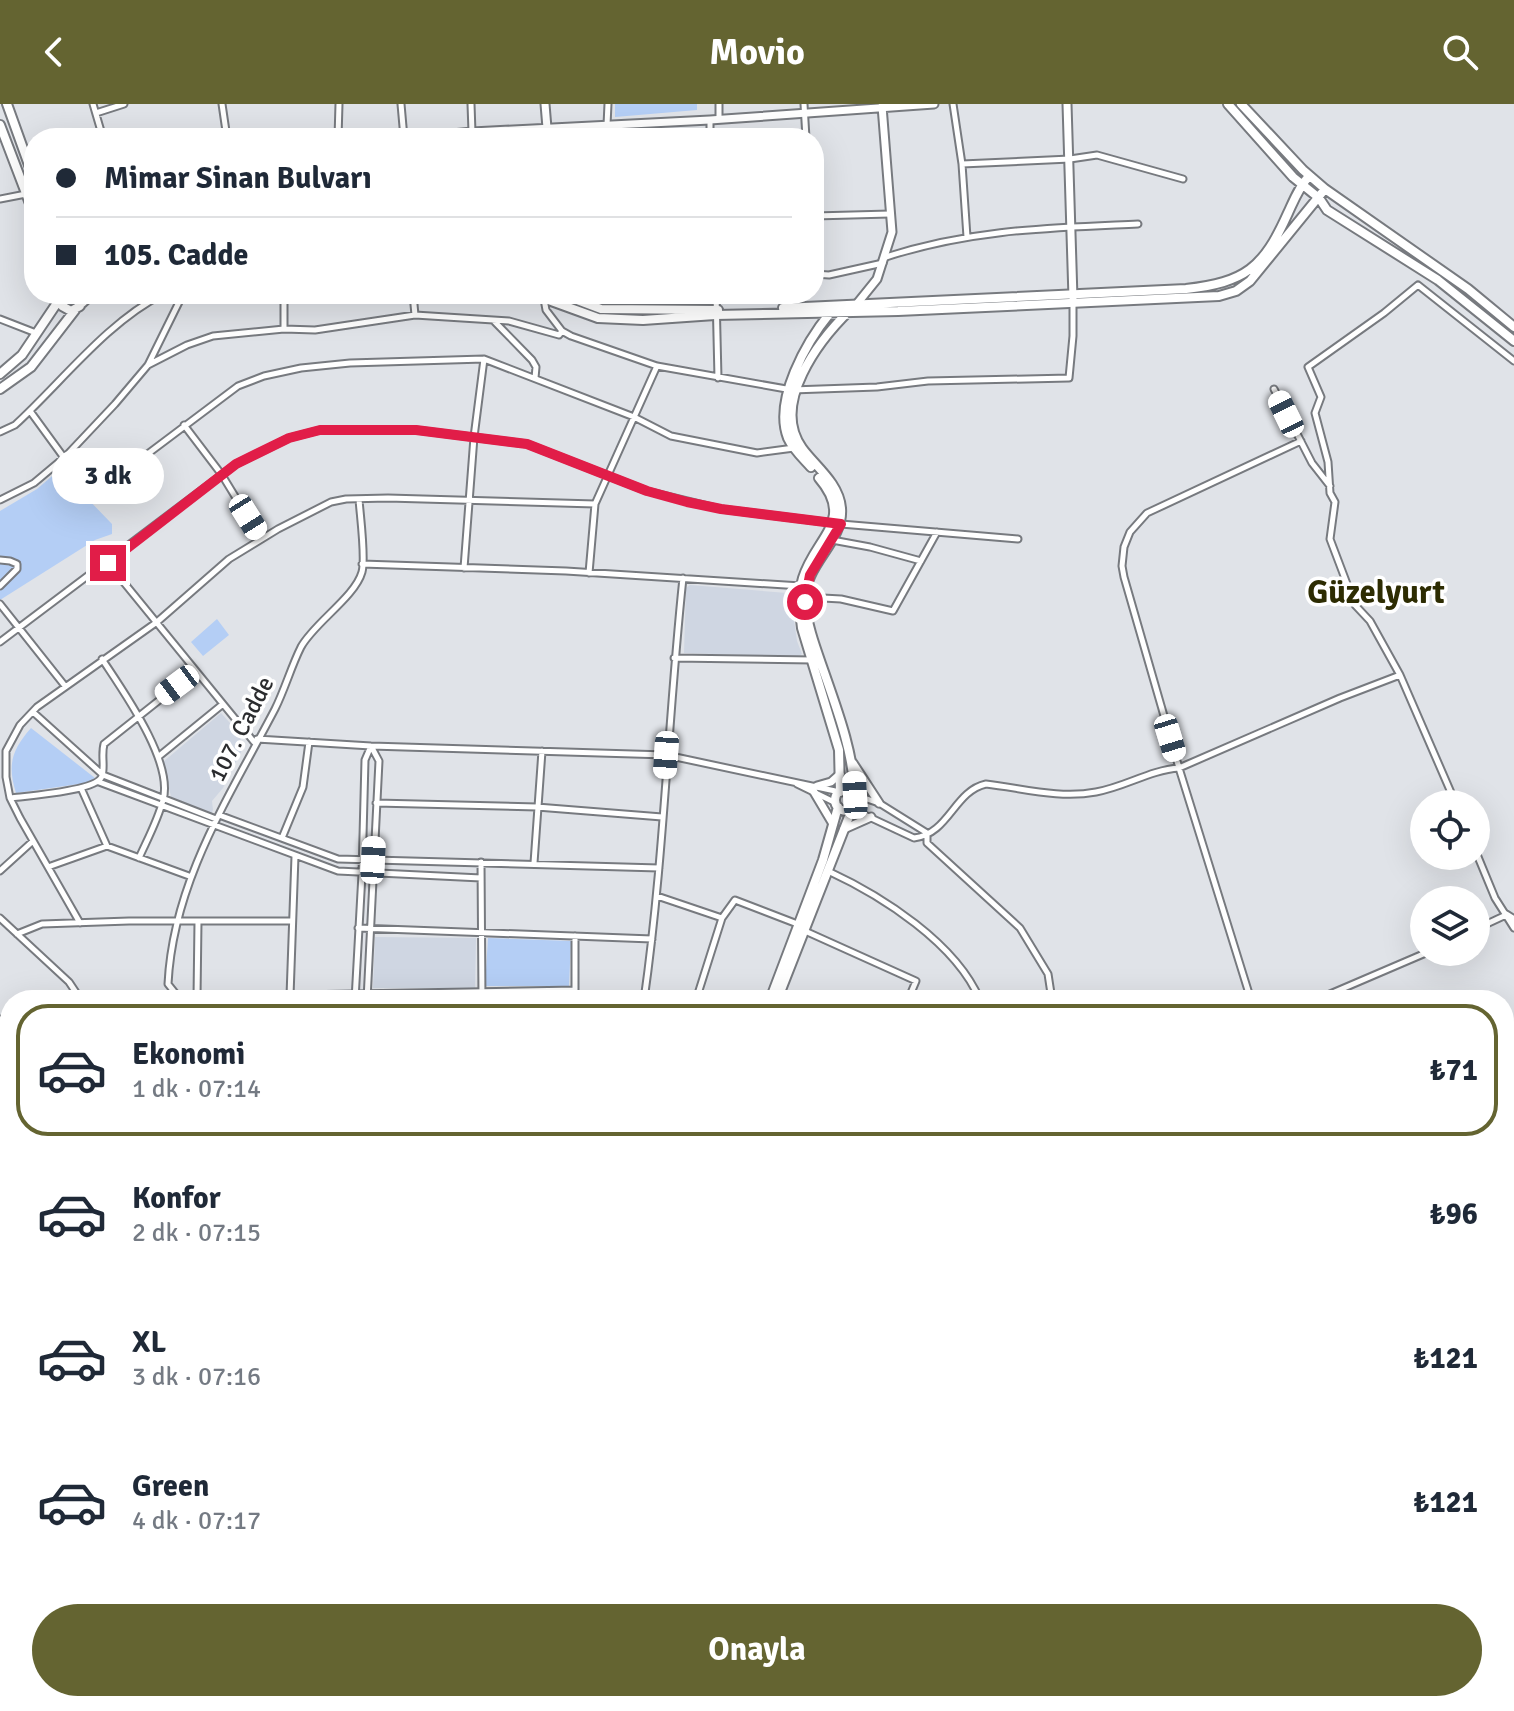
<!DOCTYPE html>
<html lang="tr">
<head>
<meta charset="utf-8">
<style>
	:root { --surface:#fff; --page:#f6f6f7; --text:#1f2937; --muted:#747a83; --line:#e0e1e3; --accent:#646431 }
	body { margin:0; font-family:Signika,sans-serif; background:var(--page); color:var(--text); height:100vh; display:flex; flex-direction:column; font-size:30px; white-space:nowrap }
	* { box-sizing:border-box; margin:0 }
	p { font-size:26px; color:var(--muted) }
	.icon { flex:none; width:44px; height:44px; fill:none; stroke:currentColor; stroke-width:2; stroke-linecap:round; stroke-linejoin:round }
	.map { position:relative; flex:1; overflow:hidden }
	.drawer { position:absolute; left:0px; top:886px; width:1514px; height:722px; display:flex; flex-direction:column; background:var(--surface); border-radius:32px 32px 0 0; box-shadow:0 8px 32px #0002 }
	.drawer>* { flex:none }
	.hud { position:absolute; left:24px; top:24px; width:800px; height:176px; border-radius:32px; box-shadow:0 8px 32px #0002; display:grid; align-content:center; height:176px; padding:0 32px; background:var(--surface) }
	.fabs { position:absolute; left:1410px; top:686px; display:grid; gap:16px }
	.fabs a { display:grid; place-items:center; width:80px; height:80px; border-radius:50%; background:var(--surface); box-shadow:0 8px 32px #0002; font-size:40px }
	.end { position:absolute; width:36px; height:36px; margin:-18px; border:10px solid #e11d48; background:#fff; box-shadow:0 0 0 4px #fff }
	.from { border-radius:50% }
	.bubble { position:absolute; height:56px; border-radius:28px; background:var(--surface); box-shadow:0 8px 32px #0002; font-size:26px; font-weight:700; line-height:56px; text-align:center }
	.car { position:absolute; width:24px; height:48px; margin:-24px -12px; border-radius:10px; box-shadow:0 0 6px 2px #0007; background:linear-gradient(#fff 24%,#345 0 40%,#fff 0 76%,#345 0 86%,#fff 0) }
	.hud b { display:flex; align-items:center; gap:28px; height:76px; font-size:30px }
	.hud b+b { border-top:2px solid var(--line) }
	.hud i { width:20px; height:20px; background:var(--text) }
	ul { padding:14px 0 0; list-style:none }
	li { display:flex; align-items:center; gap:24px; height:132px; margin:0 16px 12px; padding:0 16px; border:4px solid transparent; border-radius:32px }
	li div { flex:1 }
	li b { display:block; font-size:30px }
	li em { font-style:normal; font-weight:700 }
	li.active { border-color:var(--accent) }
	li>.icon { width:72px; height:72px; stroke-width:1.5 }
	.cta { display:flex; gap:16px; margin-top:auto; padding:16px 32px }
	.cta a { flex:1; height:92px; border-radius:48px; background:var(--accent); color:#fff; font-size:32px; font-weight:700; line-height:92px; text-align:center }
	header { display:flex; justify-content:space-between; align-items:center; height:104px; padding:0 32px; background:var(--accent); color:#fff; font-size:36px; font-weight:700 }
	.map>svg:first-child { display:block }
	.built { fill:#cfd6e2 }
	.green { fill:#b4cef5 }
	.lines { fill:none; stroke-linecap:round; stroke-linejoin:round }
	.minor-casing { stroke:#777a7f; stroke-width:9 }
	.tertiary-casing { stroke:#777a7f; stroke-width:11 }
	.secondary-casing { stroke:#777a7f; stroke-width:12 }
	.minor { stroke:#fff; stroke-width:5 }
	.tertiary { stroke:#fff; stroke-width:7 }
	.secondary { stroke:#fff; stroke-width:8 }
	.route { stroke:#e11d48; stroke-width:10 }
	.labels { text-anchor:middle; stroke-width:7; stroke-linejoin:round; paint-order:stroke }
	.street-label { font-size:24px; fill:#2b2c2e; stroke:#fff }
	.district-label { font-size:32px; font-weight:bold; fill:#2d2c02; stroke:#fff }
</style>
</head>
<body>
<header><svg class="icon" aria-label="back" viewBox="0 0 24 24"><path d="M15 5l-7 7 7 7"/></svg>Movio<svg class="icon" aria-label="search" viewBox="0 0 24 24"><circle cx="10" cy="10" r="6"/><path d="M15 15l6 6"/></svg></header>
<div class="map">
<svg width="1514" height="1607" viewBox="0 0 1514 1607">
	<rect width="100%" height="100%" fill="#e0e3e8"/>
	<path class="built" d="M690 481 787 489 791 495 797 537 802 550 798 553 684 549 686 484Z
		M221 609 239 629 243 644 223 684 212 697 213 706 211 710 172 697 163 658Z
		M375 833 476 834 475 884H373Z"/>
	<path class="green" d="M615 0H697V6L615 13Z
		M65 361 84 391 112 420V430L95 436 0 496V407L37 385Z
		M217 515 229 531 203 552 191 538Z
		M31 624 95 674 86 679 16 689C7 660 12 646 31 624Z
		M488 834 571 837 569 882H485Z
		M512 1598H621L615 1607H518L514 1604Z"/>
	<g class="lines">
		<g class="minor-casing">
			<path id="minor" d="M93 0 103 34
				M222 0 227 34
				M401 0 404 34
				M471 0 472 28
				M719 0V14
				M804 0 806 34
				M953 0 962 60 967 133
				M96 9 124 0
				M710 16V34
				M607 21 608 0
				M338 34 339 0
				M962 60 1070 55 1097 51 1183 75
				M0 95 26 90
				M814 112 890 110
				M886 153C972 125 1049 124 1138 120
				M814 170 829 171 883 159
				M284 190V225
				M413 190 415 211
				M716 190 718 274
				M0 215 36 229
				M494 217 532 256 536 263 535 274
				M562 227 571 232 657 262 792 286 877 283 928 277 1069 274 1073 232V200
				M148 261 187 241 213 232 284 225 315 226 415 211 509 217 559 231 562 227 546 206 544 195
				M1274 285 1312 359 1330 382
				M30 307 89 388H97L238 282 264 272 301 264 350 259 484 255 634 313 671 332 757 349 794 344
				M184 321 222 371 261 435
				M0 328 15 321C61 279 107 218 163 190
				M359 395C360 411 366 454 362 468 355 493 314 519 301 543 291 563 285 585 275 605 229 693 173 778 168 880L176 890 187 893 575 886
				M0 396 34 379 65 353 115 300 148 261 183 190
				M832 436 870 443 921 457
				M0 456 10 457 17 460V465L0 482
				M108 459 254 638
				M362 460 566 467 801 482
				M464 464 474 333 484 255
				M589 469 595 400 657 262
				M805 493 841 495 893 507 937 428
				M0 500 65 582
				M0 538 236 360 289 334 320 326H416L527 340 647 387 721 405 841 420 1018 435
				M674 554 813 556
				M102 555C123 587 174 658 163 696 158 716 147 736 139 754
				M33 608 103 671 216 715
				M257 635 371 642 666 651 840 688
				M158 653 223 600
				M99 678 338 767 481 774
				M797 680 836 699
				M81 684 107 742
				M855 691 879 699 927 729
				M11 694C27 692 98 687 102 672 105 662 101 651 104 640L196 567
				M376 699 537 703 662 713
				M1456 700 1400 571 1370 517 1355 501 1330 435 1335 398 1330 389 1328 358 1315 309 1321 293 1308 263 1384 209 1418 181 1514 257
				M852 705 914 734C949 730 954 687 986 680 1022 684 1059 695 1096 688 1125 683 1150 666 1179 664L1340 594 1400 571
				M219 711 338 755 659 764
				M927 730V739L1020 824 1048 870 1052 896
				M282 734 303 683 309 638
				M1476 748 1495 794 1514 824
				M481 758 482 896
				M534 759 542 647
				M48 763 107 742 189 772
				M0 767 33 737
				M828 767C882 792 956 839 980 896
				M657 792 722 814
				M0 814 69 878 81 896
				M80 819 20 714 10 694 6 673V647L20 621 37 603 157 518 229 455 278 425 331 398 346 395 388 394 595 400
				M358 824 652 835
				M1476 825 1506 811
				M805 827 916 877 908 896
				M17 830 42 820 129 817H292
				M575 832V896
				M645 888 662 896
				M290 892 295 752
				M197 893 198 818
				M85 896 92 894 176 890
				M355 896 362 770 365 656 371 642 379 657 367 896
				M644 896C664 756 668 614 683 474
				M696 896 722 814 735 796 800 821
				M1251 896 1179 664 1124 473 1122 462 1124 443 1130 428 1147 409 1301 337
				M1316 896 1428 848
				M0 915 10 932
				M0 1035H10
				M1504 1072 1514 1068
				M0 1144 10 1148
				M0 1204 10 1197
				M0 1270 10 1272
				M0 1323 10 1306
				M0 1338H10
				M0 1413 10 1412
				M0 1481H10
				M726 1598 732 1607
				M796 1598 801 1607
				M812 1598 817 1607
				M893 1598 897 1607
				M976 1598 980 1607
				M84 1607 87 1598
				M306 1607V1598
				M383 1607 384 1598
				M620 1607 625 1598
				M822 1607 837 1598"/>
		</g>
		<g class="tertiary-casing">
			<path id="tertiary" d="M545 0 547 24
				M1067 0 1073 194
				M413 34 472 28 710 16 934 0
				M856 201 877 175 892 128 882 2
				M853 659 879 699
				M817 682 831 678 840 670
				M814 688 833 720
				M844 725 871 713
				M1506 811 1514 816
				M137 1598 157 1607
				M194 1607 196 1598"/>
		</g>
		<g class="secondary-casing">
			<path id="secondary" d="M7 0 34 75
				M1228 0 1293 73 1319 94 1327 106 1438 176 1514 237
				M1241 0 1303 66 1325 85 1468 185 1514 223
				M0 21 34 110
				M61 190 62 202 71 207 80 202 81 190
				M532 190 598 214 643 216 715 211 898 207 1219 192 1236 187 1250 177 1325 85
				M561 190 601 205 718 206
				M82 199 92 190
				M783 204 1186 185C1245 178 1263 165 1288 109 1294 96 1299 83 1309 72
				M850 206C819 236 770 300 802 344 815 362 839 379 841 404 844 439 803 460 805 498 807 522 816 545 824 568 838 608 853 648 855 691
				M0 270 22 251 59 196
				M0 285 31 263 75 206
				M811 363C803 354 793 345 788 334 773 296 807 237 830 209
				M819 374C856 417 815 434 803 474 798 491 800 507 802 524L839 646 840 688
				M835 696a11 11 0 1 1 22 0a11 11 0 1 1-22 0Z
				M770 896 823 756 838 703
				M777 896 852 705
				M0 1535 10 1539
				M0 1548 10 1552
				M172 1598 175 1607
				M180 1598 186 1607
				M442 1598 472 1606
				M495 1601 507 1607"/>
		</g>
		<use href="#minor" class="minor"/>
		<use href="#tertiary" class="tertiary"/>
		<use href="#secondary" class="secondary"/>
	</g>
	<g class="lines">
		<path class="route" d="M108 459 236 360 289 334 320 326H416L527 340 647 387 687 398 721 405 841 420 810 471 805 498"/>
	</g>
	<g class="labels">
		<g class="street-label">
			<text transform="translate(241 625) rotate(-63)" y="8">107. Cadde</text>
		</g>
		<g class="district-label">
			<text x="1376" y="499">Güzelyurt</text>
		</g>
	</g>
</svg>
<div class="fabs">
<a><svg class="icon" aria-label="locate" viewBox="0 0 24 24"><circle cx="12" cy="12" r="6"/><path d="M12 2v4M12 18v4M2 12h4M18 12h4"/></svg></a>
<a><svg class="icon" aria-label="layers" viewBox="0 0 24 24"><path d="M12 4l9 5-9 5-9-5zM3 14l9 5 9-5"/></svg></a>
</div>
<i class="end from" style="left:805px;top:498px"></i>
<i class="end" style="left:108px;top:459px"></i>
<div class="bubble" style="left:52px;top:344px;width:112px">3 dk</div>
<i class="car" style="left:1286px;top:310px;rotate:334deg"></i>
<i class="car" style="left:248px;top:413px;rotate:148deg"></i>
<i class="car" style="left:177px;top:581px;rotate:233deg"></i>
<i class="car" style="left:1170px;top:634px;rotate:163deg"></i>
<i class="car" style="left:666px;top:651px;rotate:184deg"></i>
<i class="car" style="left:855px;top:691px;rotate:357deg"></i>
<i class="car" style="left:373px;top:756px;rotate:3deg"></i>
<div class="hud">
<b><i class="from"></i>Mimar Sinan Bulvarı</b>
<b><i></i>105. Cadde</b>
</div>
<section class="drawer">
<ul>
<li class="active"><svg class="icon" aria-label="car" viewBox="0 0 24 24"><path d="M5 17H2v-5l4-1 3-4h7l3 4 3 1v5h-3M9 17h6M6 11h13"/><circle cx="7" cy="17" r="2"/><circle cx="17" cy="17" r="2"/></svg><div><b>Ekonomi</b><p>1 dk · 07:14</p></div><em>₺71</em></li>
<li><svg class="icon" aria-label="car" viewBox="0 0 24 24"><path d="M5 17H2v-5l4-1 3-4h7l3 4 3 1v5h-3M9 17h6M6 11h13"/><circle cx="7" cy="17" r="2"/><circle cx="17" cy="17" r="2"/></svg><div><b>Konfor</b><p>2 dk · 07:15</p></div><em>₺96</em></li>
<li><svg class="icon" aria-label="car" viewBox="0 0 24 24"><path d="M5 17H2v-5l4-1 3-4h7l3 4 3 1v5h-3M9 17h6M6 11h13"/><circle cx="7" cy="17" r="2"/><circle cx="17" cy="17" r="2"/></svg><div><b>XL</b><p>3 dk · 07:16</p></div><em>₺121</em></li>
<li><svg class="icon" aria-label="car" viewBox="0 0 24 24"><path d="M5 17H2v-5l4-1 3-4h7l3 4 3 1v5h-3M9 17h6M6 11h13"/><circle cx="7" cy="17" r="2"/><circle cx="17" cy="17" r="2"/></svg><div><b>Green</b><p>4 dk · 07:17</p></div><em>₺121</em></li>
</ul>
<div class="cta"><a>Onayla</a></div>
</section>
</div>
</body>
</html>
